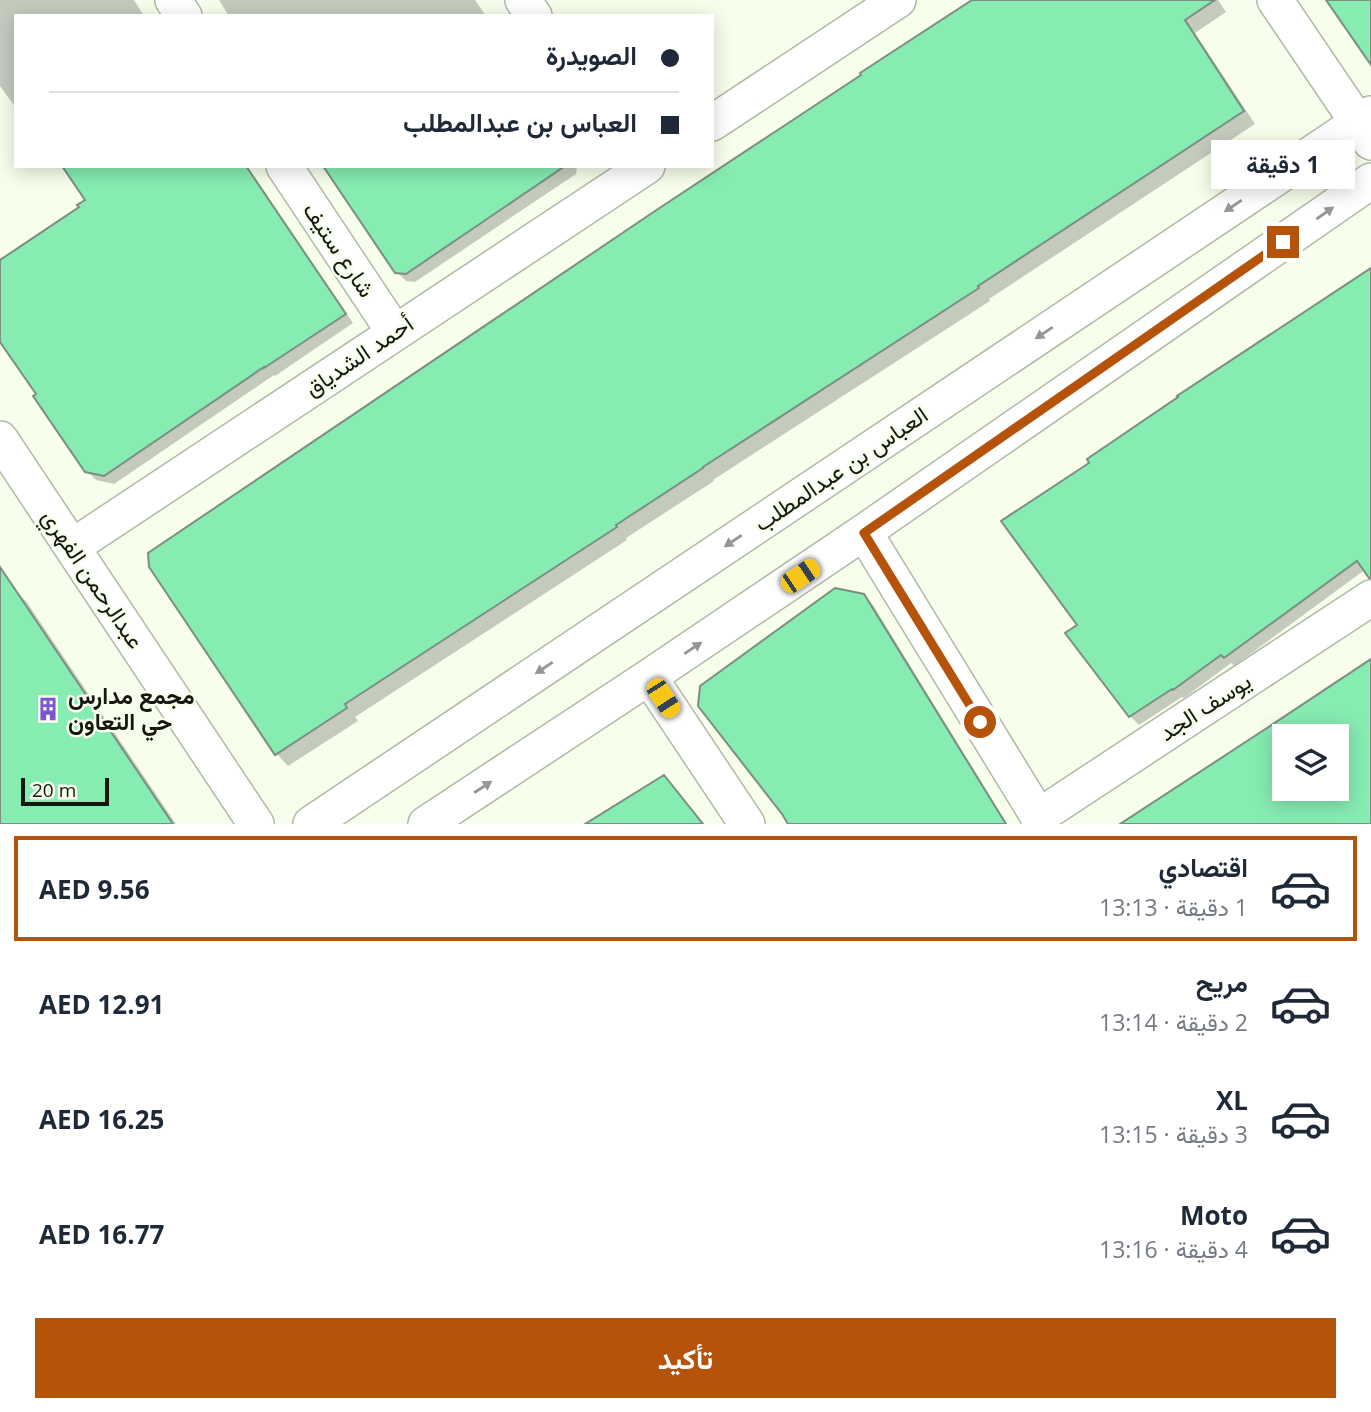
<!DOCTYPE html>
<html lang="ar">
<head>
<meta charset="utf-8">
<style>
	:root { --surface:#fff; --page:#f6f6f7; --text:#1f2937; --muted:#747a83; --line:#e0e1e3; --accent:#b45309 }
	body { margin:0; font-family:"Open Sans",Vazirmatn,sans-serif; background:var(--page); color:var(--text); direction:rtl; height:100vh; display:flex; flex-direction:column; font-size:26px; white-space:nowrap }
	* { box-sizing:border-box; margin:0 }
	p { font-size:23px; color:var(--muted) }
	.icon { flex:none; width:38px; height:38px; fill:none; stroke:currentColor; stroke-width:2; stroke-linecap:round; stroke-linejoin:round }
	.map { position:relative; height:824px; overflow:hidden; direction:ltr }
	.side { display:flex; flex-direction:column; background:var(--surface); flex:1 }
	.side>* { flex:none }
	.guide { position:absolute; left:14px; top:14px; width:700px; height:154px; border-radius:0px; box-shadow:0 4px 18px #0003; direction:rtl; display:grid; align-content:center; height:154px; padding:0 35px; background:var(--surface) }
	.fabs { position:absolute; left:1272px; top:724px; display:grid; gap:14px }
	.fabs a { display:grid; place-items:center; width:77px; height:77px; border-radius:0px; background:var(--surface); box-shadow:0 4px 18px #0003; font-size:35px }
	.scale { position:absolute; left:21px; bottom:18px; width:88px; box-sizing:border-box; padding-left:7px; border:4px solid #151710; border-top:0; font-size:19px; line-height:24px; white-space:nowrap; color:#151710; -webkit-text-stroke:5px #f7feeb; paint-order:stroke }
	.end { position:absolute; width:32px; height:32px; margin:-16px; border:9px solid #b45309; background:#fff; box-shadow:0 0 0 4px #fff }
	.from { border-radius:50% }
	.bubble { position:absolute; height:49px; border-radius:0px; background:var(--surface); box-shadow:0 4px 18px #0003; font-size:23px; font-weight:700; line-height:49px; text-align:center; direction:rtl }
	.car { position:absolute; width:21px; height:42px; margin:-21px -10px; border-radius:9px; box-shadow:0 0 5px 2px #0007; background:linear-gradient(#f5c518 24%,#345 0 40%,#f5c518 0 76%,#345 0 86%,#f5c518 0) }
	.guide b { display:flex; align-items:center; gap:24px; height:66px; font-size:26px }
	.guide b+b { border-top:2px solid var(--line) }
	.guide i { width:18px; height:18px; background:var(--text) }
	ul { padding:12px 0 0; list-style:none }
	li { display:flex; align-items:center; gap:21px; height:105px; margin:0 14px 10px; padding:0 21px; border:4px solid transparent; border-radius:0px }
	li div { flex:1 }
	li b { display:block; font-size:26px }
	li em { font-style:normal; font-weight:700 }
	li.active { border-color:var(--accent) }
	li>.icon { width:63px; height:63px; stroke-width:1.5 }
	.button { display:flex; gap:14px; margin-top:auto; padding:14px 35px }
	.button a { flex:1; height:80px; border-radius:0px; background:var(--accent); color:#fff; font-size:28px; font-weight:700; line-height:80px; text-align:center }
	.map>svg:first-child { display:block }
	.shadow { fill:#0003; fill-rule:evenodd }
	.building { fill:#86ecb2; stroke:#7c8e82; stroke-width:2; fill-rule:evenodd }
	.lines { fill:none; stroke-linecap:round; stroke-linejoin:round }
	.minor-casing { stroke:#b2b9a7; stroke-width:38 }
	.minor { stroke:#fff; stroke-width:35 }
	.oneway { fill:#969793 }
	.route { stroke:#b45309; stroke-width:9 }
	.labels { text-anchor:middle; stroke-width:5; stroke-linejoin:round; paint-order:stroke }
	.street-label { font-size:23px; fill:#151710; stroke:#f7feeb }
	.poi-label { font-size:23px; font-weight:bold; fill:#151710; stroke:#f7feeb; text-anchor:start }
</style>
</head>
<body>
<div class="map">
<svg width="1371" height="824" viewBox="0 0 1371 824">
	<rect width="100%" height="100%" fill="#f7feeb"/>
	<path class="shadow" d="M0 0H134L144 16H16V108L0 86Z
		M219 0H475L486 16H229Z
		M976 0H1218L1226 12 1195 33 1255 124 989 299 990 301 713 480 714 481 626 538 627 540 355 717 358 721 288 766 277 754 151 566Z
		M246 166 353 323 275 376 274 375 114 484 96 480 87 471 38 395 0 339V262Z
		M327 166H577L576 174 415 282 406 281 397 272Z
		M1371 270V569H1366L1234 666 1231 663 1184 698 1182 697 1139 725 1130 716 1068 633 1079 625 1092 463Z
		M0 568 15 590 26 601 176 824H0Z
		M863 596 873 605 1007 824H791L784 813Z
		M1371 661V824H1123ZM1284 737H1337V789H1284Z"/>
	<path class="building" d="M972 0H1215L1185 20 1244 111 978 286 979 288 703 467V468L616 525 617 527 345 704 347 708 275 755 149 567 148 553 658 209 861 75 860 73Z
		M1326 0H1371V65Z
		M62 166H246L346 314 264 368V367L104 476 85 472 33 396 36 394 0 342V260L79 207 77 205 85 200Z
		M323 166H565L406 274 395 273Z
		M1371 268V578H1369L1357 561 1224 658 1221 655 1173 690 1172 689 1129 717 1065 633 1077 625 1001 521 1089 463 1087 459 1178 397 1177 396Z
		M0 567 173 824H0Z
		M835 588 864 594 1006 824H788L782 814 698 706 700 686Z
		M1371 659V824H1120L1267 728ZM1284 737H1337V789H1284Z
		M664 775 703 824H585Z"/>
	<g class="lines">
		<g class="minor-casing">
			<path id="minor" d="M173 0 184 16
				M523 0 534 16
				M1275 0 1371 142
				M712 123 898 0
				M284 166 395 333
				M0 439 256 824
				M864 532 1043 824
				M72 547 647 166
				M649 677 747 824
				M1038 817 1371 598
				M311 824 1371 114
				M426 824 649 677 864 532 1371 181"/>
		</g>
		<use href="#minor" class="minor"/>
	</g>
	<defs><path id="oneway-solid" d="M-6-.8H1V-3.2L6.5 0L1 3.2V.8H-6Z" transform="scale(1.75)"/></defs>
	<g class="oneway">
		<use href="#oneway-solid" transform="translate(1233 206) rotate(146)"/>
		<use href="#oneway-solid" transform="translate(1325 213) rotate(-35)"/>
		<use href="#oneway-solid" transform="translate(1044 333) rotate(146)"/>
		<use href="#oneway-solid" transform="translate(733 541) rotate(146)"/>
		<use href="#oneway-solid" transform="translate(693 648) rotate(-34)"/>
		<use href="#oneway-solid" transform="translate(544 668) rotate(146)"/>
		<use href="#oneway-solid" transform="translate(483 787) rotate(-33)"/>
	</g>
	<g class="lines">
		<path class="route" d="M980 722 864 533 1283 242"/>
	</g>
	<defs>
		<g id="building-bare" transform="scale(1.89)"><path d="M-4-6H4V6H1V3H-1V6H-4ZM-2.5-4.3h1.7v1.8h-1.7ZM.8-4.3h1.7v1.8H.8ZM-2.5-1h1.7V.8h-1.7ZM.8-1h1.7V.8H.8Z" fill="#7b58d2" stroke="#f7feeb" stroke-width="2.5" paint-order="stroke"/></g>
	</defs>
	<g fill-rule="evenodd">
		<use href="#building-bare" x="48" y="709"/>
	</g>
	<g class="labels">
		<g class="street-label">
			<text transform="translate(339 250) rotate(56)" y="8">شارع ستيف</text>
			<text transform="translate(359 356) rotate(-34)" y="8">أحمد الشدياق</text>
			<text transform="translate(841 469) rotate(-34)" y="8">العباس بن عبدالمطلب</text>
			<text transform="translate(93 579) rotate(56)" y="8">عبدالرحمن الفهري</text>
			<text transform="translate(1205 707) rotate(-33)" y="8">يوسف الجد</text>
		</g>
		<g class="poi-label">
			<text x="68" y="704">مجمع مدارس<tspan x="68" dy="26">حي التعاون</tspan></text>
		</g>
	</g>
</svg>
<div class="fabs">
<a><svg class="icon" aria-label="layers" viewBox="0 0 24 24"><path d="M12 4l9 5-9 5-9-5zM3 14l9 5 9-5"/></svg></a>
</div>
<div class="scale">20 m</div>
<i class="end from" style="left:980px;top:722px"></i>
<i class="end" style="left:1283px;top:242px"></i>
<div class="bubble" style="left:1211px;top:140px;width:144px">1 دقيقة</div>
<i class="car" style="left:800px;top:576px;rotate:56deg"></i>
<i class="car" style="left:663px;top:698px;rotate:147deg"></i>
<div class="guide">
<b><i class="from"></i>الصويدرة</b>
<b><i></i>العباس بن عبدالمطلب</b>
</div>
</div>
<section class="side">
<ul>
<li class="active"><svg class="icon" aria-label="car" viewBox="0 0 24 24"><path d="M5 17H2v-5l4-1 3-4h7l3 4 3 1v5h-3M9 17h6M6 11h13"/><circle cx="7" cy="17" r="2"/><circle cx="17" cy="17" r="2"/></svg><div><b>اقتصادي</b><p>1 دقيقة · 13:13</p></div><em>AED 9.56</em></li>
<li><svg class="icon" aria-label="car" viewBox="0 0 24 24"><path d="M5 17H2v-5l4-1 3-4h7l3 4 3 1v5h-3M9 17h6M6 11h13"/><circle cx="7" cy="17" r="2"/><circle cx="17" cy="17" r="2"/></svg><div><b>مريح</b><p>2 دقيقة · 13:14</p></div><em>AED 12.91</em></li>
<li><svg class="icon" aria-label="car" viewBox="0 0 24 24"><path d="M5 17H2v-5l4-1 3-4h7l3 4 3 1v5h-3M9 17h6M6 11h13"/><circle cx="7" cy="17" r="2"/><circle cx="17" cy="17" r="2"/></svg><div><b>XL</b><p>3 دقيقة · 13:15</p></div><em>AED 16.25</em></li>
<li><svg class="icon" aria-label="car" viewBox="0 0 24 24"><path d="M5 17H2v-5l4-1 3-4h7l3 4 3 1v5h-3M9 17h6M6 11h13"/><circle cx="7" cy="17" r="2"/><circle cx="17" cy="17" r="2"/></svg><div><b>Moto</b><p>4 دقيقة · 13:16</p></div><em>AED 16.77</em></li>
</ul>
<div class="button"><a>تأكيد</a></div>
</section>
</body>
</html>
